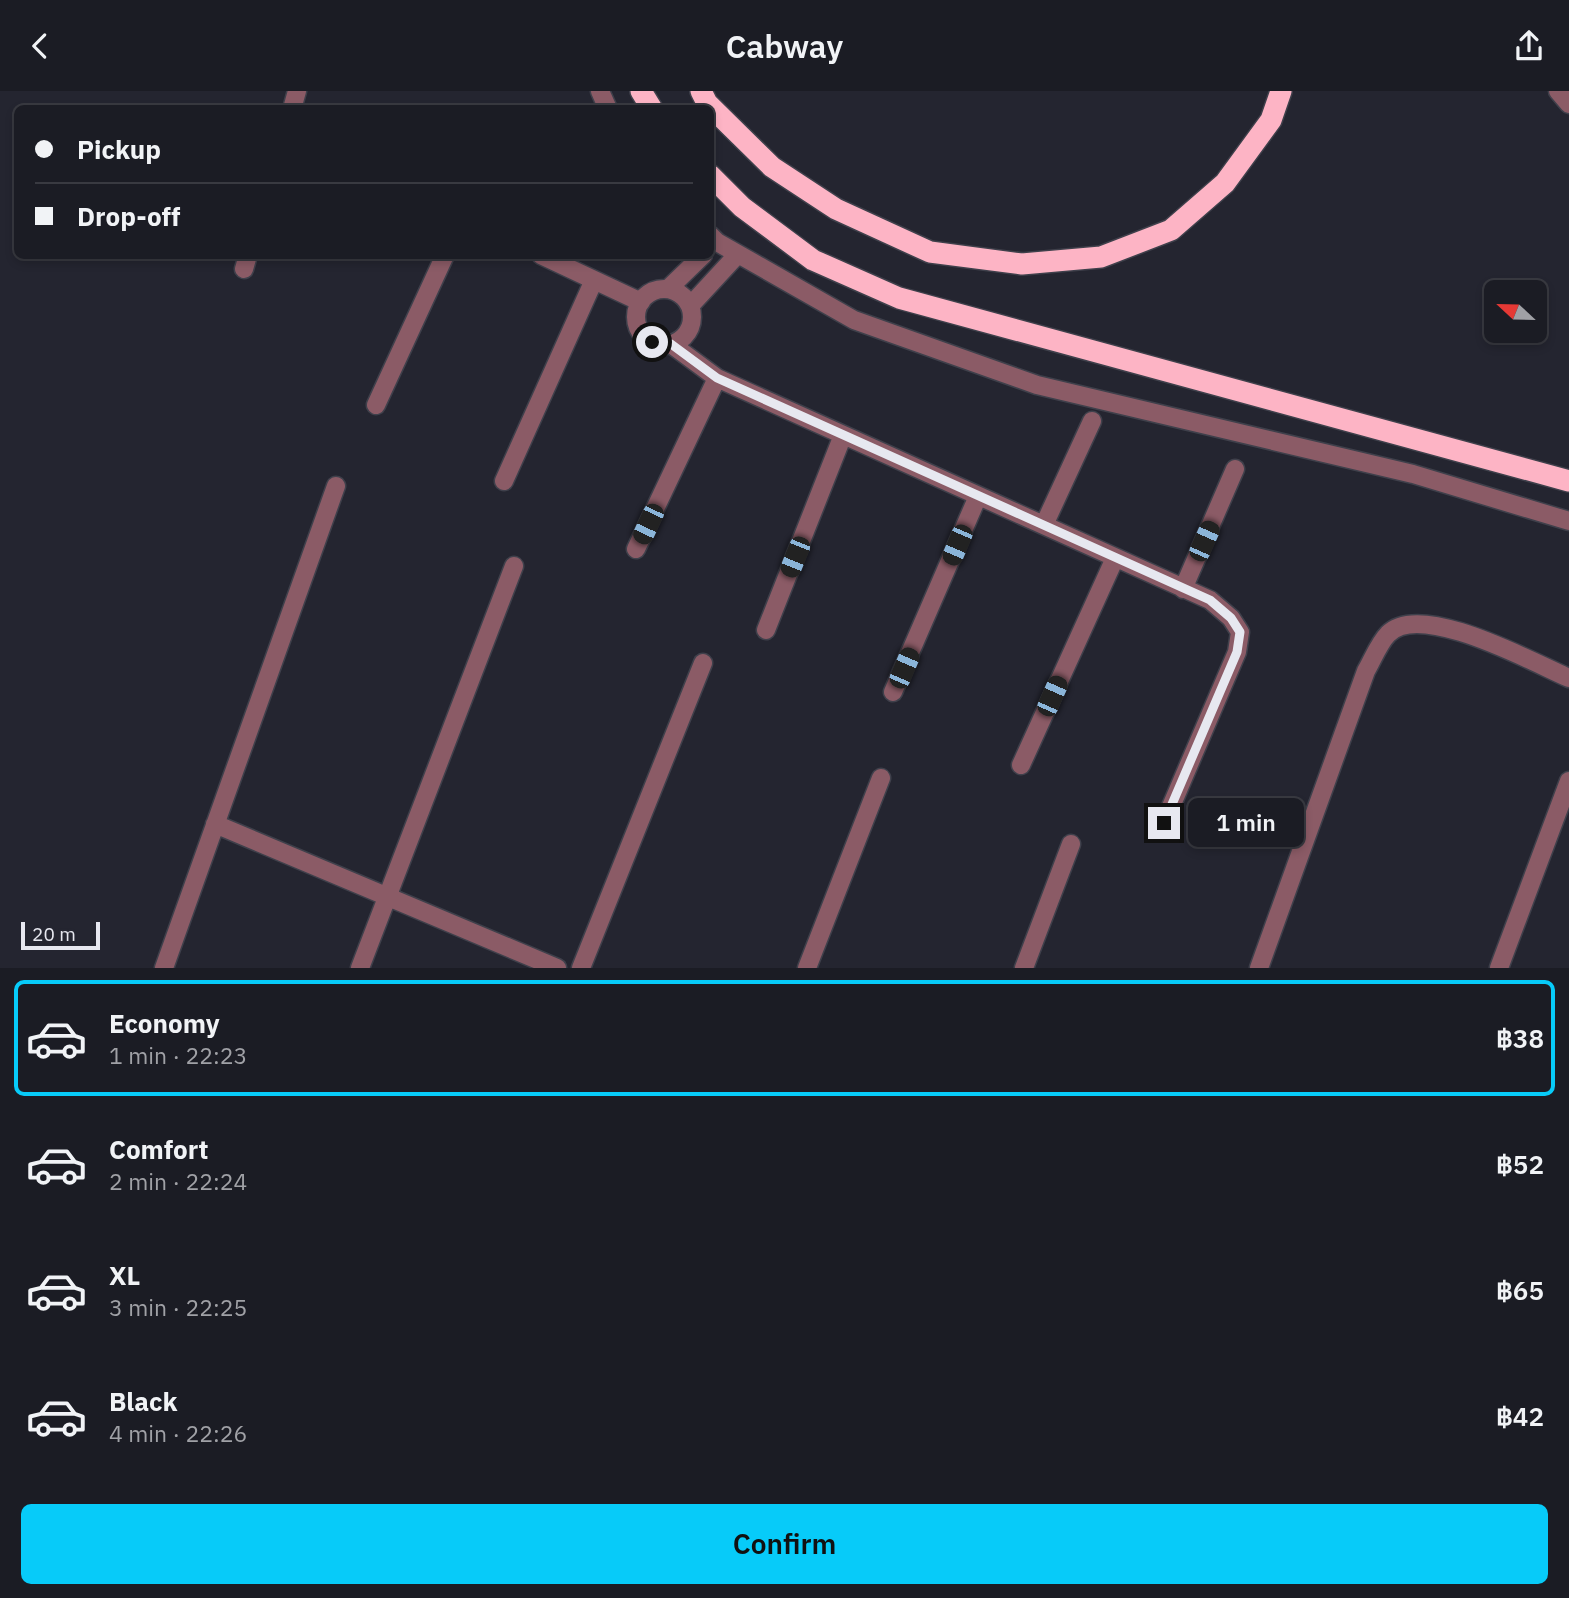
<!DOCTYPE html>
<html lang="en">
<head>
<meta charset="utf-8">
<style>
	:root { --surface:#1b1c24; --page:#24252c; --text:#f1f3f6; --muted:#a0a1a6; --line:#393a41; --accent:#07cbf9 }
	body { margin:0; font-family:"IBM Plex Sans",sans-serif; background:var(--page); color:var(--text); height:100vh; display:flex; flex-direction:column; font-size:26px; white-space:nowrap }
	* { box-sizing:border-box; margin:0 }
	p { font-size:23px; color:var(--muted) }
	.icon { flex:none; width:38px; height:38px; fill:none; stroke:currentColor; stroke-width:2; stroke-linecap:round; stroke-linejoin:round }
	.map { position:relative; height:877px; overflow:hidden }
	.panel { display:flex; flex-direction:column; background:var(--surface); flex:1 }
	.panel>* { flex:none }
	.hud { position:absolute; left:14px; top:14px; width:700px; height:154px; border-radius:10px; box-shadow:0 4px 10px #0003,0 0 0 2px var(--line); display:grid; align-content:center; height:154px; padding:0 21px; background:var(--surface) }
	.needle { width:46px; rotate:292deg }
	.buttons { position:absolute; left:1484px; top:189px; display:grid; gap:14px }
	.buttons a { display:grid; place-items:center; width:63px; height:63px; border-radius:10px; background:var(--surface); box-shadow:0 4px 10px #0003,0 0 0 2px var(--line); font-size:35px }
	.scale { position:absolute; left:21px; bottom:18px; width:79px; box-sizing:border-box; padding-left:7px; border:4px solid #e7e8f0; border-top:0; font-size:19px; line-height:24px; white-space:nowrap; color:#e7e8f0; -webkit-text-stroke:5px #242530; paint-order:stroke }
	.end { position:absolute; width:32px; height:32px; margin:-16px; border:9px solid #e7e8f0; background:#111; box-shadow:0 0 0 4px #111 }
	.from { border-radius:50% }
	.bubble { position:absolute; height:49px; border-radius:10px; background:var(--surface); box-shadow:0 4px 10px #0003,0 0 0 2px var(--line); font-size:23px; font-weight:600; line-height:49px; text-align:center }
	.car { position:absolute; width:21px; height:42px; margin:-21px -10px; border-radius:9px; box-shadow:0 0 5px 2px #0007; background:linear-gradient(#222 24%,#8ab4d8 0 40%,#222 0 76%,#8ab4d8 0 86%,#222 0) }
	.hud b { display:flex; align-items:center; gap:24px; height:66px; font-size:26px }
	.hud b+b { border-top:2px solid var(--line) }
	.hud i { width:18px; height:18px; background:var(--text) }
	ul { padding:12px 0 0; list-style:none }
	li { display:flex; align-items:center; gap:21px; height:116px; margin:0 14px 10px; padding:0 7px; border:4px solid transparent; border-radius:10px }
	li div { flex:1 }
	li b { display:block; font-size:26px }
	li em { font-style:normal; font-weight:600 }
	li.active { border-color:var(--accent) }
	li>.icon { width:63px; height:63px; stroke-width:1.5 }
	.primary-button { display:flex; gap:14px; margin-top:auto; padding:14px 21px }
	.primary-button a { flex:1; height:80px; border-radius:10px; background:var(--accent); color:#111; font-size:28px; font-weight:600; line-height:80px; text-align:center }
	header { display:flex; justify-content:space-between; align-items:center; height:91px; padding:0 21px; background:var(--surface); font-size:32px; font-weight:600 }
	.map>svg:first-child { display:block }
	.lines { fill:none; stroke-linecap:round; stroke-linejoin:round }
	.minor-casing { stroke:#3f404b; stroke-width:21 }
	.highway-casing { stroke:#3f404b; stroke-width:24 }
	.minor { stroke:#8b5b66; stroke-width:18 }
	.highway { stroke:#fdb4c5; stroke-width:21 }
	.route { stroke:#e7e8f0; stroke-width:9 }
</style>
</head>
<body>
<header><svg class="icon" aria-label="back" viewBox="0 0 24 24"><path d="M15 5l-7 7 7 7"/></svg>Cabway<svg class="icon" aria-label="share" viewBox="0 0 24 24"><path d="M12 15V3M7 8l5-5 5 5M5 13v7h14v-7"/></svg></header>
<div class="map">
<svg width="1569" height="877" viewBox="0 0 1569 877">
	<rect width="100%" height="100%" fill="#242530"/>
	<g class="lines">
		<g class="minor-casing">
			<path id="minor" d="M600 0 608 18
				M1558 0 1569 13
				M292 18 297 0
				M710 144 717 151 854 229 1037 294 1413 383 1569 430
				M541 164 641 211
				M244 178 248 164
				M668 198 703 164
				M636 226a28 28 0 1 1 56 0a28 28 0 1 1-56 0Z
				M690 215 738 163
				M671 253 717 287 1210 509 1231 527 1240 541 1237 561 1164 732
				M376 314 445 164
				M504 390 594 189
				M1044 434 1092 330
				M636 458 717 287
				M1183 498 1235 378
				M766 539 843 344
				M893 601 978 405
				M1021 674 1115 467
				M215 733 557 877
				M164 877 336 395
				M360 877 514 475
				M581 877 703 572
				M807 877 881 687
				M1024 877 1071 753
				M1259 877 1366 580C1373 568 1379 552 1388 543 1420 509 1534 572 1569 587
				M1499 877 1569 690"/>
		</g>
		<g class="highway-casing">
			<path id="highway" d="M641 0 652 18
				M701 0 707 12 772 76 836 118 930 161 1022 173 1101 166 1171 139 1225 92 1271 29 1281 0
				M710 84 742 116 813 169 899 207 1569 390"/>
		</g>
		<use href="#minor" class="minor"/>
		<use href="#highway" class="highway"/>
	</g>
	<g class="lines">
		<path class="route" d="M652 251 671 253 717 287 1210 509 1231 527 1240 541 1237 561 1164 732"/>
	</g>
</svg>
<div class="buttons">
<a><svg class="needle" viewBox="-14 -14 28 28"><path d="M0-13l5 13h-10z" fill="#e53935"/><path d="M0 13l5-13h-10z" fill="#a0a1a6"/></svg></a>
</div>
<div class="scale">20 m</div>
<i class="end from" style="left:652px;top:251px"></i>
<i class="end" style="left:1164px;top:732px"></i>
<div class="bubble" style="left:1188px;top:707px;width:116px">1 min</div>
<i class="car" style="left:648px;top:433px;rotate:205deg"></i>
<i class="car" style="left:1204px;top:450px;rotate:24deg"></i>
<i class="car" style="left:957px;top:454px;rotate:203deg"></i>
<i class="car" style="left:795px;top:466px;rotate:202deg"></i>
<i class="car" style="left:904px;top:577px;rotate:23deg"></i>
<i class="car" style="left:1052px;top:605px;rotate:24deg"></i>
<div class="hud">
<b><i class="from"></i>Pickup</b>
<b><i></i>Drop-off</b>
</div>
</div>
<section class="panel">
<ul>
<li class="active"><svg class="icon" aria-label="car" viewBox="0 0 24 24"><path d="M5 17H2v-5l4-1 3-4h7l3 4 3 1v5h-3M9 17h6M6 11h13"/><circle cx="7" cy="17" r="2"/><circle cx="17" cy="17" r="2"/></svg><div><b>Economy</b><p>1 min · 22:23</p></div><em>฿38</em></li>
<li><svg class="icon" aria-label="car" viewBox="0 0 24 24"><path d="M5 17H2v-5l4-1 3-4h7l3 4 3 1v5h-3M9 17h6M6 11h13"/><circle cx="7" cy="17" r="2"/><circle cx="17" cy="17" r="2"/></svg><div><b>Comfort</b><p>2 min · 22:24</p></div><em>฿52</em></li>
<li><svg class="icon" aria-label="car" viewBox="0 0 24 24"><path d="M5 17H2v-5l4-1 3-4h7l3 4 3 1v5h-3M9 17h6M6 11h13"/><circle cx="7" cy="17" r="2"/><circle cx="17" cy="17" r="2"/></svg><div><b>XL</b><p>3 min · 22:25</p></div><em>฿65</em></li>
<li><svg class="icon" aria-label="car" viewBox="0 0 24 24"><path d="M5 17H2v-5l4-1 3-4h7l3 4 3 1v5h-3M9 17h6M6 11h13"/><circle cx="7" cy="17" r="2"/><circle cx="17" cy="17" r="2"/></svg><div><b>Black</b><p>4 min · 22:26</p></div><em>฿42</em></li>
</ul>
<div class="primary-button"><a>Confirm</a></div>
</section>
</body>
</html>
